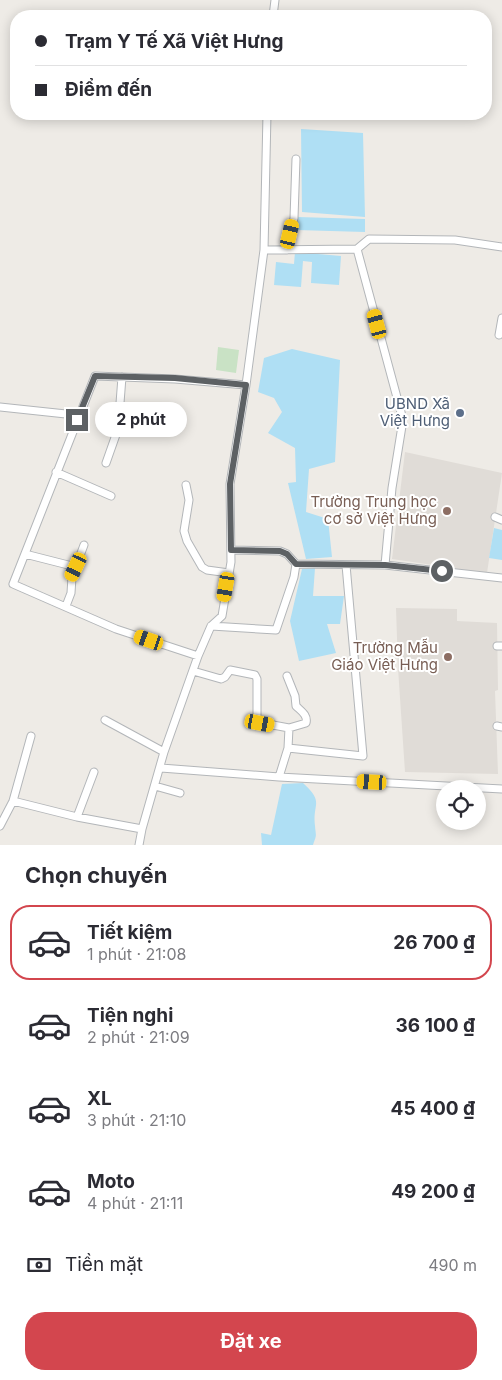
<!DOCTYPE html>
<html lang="vi">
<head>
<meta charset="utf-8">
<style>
	:root { --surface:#fff; --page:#f2f2f3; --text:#2b2b33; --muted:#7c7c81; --line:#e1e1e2; --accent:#d3464e }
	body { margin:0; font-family:Inter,sans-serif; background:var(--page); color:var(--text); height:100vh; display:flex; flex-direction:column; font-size:19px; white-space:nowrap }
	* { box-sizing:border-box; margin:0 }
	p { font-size:16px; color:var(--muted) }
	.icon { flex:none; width:28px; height:28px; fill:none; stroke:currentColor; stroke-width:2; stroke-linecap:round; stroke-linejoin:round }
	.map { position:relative; height:845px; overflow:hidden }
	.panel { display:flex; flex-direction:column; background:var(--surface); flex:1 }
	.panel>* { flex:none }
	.top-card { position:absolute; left:10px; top:10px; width:482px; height:110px; border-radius:20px; box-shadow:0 2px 12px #0003; display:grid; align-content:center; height:110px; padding:0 25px; background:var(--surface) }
	.tools { position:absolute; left:436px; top:780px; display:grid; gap:10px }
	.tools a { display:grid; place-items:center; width:50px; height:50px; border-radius:50%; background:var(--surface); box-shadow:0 2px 12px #0003; font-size:25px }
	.end { position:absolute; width:22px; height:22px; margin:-11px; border:6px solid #5d6164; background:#fff; box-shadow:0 0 0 2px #fff }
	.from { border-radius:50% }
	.bubble { position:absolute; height:35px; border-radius:18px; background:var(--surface); box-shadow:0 2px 12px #0003; font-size:16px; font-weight:700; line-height:35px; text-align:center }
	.car { position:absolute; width:15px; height:30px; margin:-15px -8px; border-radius:6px; box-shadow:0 0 4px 1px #0007; background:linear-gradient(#f5c518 24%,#345 0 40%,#f5c518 0 76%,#345 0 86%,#f5c518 0) }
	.top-card b { display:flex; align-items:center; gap:18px; height:48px; font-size:19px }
	.top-card b+b { border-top:1px solid var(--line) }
	.top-card i { width:12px; height:12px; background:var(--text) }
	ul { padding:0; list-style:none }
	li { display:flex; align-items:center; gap:15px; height:75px; margin:0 10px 8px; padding:0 15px; border:2px solid transparent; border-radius:20px }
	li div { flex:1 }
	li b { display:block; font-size:19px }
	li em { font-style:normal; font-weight:700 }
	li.on { border-color:var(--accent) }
	li>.icon { width:45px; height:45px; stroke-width:1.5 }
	h2 { padding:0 25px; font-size:22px; line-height:60px }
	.pay { display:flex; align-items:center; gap:12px; height:55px; padding:0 25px; font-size:19px }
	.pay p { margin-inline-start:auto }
	.cta { display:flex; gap:10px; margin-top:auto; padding:10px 25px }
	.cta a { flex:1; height:58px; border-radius:20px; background:var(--accent); color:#fff; font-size:20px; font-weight:700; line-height:58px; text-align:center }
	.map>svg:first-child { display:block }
	.education { fill:#e0dcd7 }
	.green { fill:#c9e2c5 }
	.water { fill:#afdff4 }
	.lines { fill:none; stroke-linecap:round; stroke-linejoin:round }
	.minor-casing { stroke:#b3b6b9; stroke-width:9 }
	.minor { stroke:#fff; stroke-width:7 }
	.route { stroke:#5d6164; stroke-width:6 }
	.service-dot { fill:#5c6f8a; stroke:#fff; stroke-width:2 }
	.education-dot { fill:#8d6e63; stroke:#fff; stroke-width:2 }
	.labels { text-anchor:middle; stroke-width:4; stroke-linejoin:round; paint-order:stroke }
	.service-label { font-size:15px; fill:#4e5e75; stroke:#fff; text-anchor:end }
	.education-label { font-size:15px; fill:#785e54; stroke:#fff; text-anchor:end }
</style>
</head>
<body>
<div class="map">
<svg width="502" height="845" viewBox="0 0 502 845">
	<rect width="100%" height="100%" fill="#eeebe6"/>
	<path class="education" d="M405 452 502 473 487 573 392 559Z
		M396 608 457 609V621L497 623 498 690 495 691 498 774 405 772 398 668Z"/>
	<path class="green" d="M218 347 239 350 236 373 216 370Z"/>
	<path class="water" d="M301 129 363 133 365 217 302 212Z
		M298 217 365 219V232L296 230Z
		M295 252 341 256 339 285 311 283 312 262 303 261 301 287 274 285 276 262 294 264Z
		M292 349 340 360 335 462 309 469 306 512 328 519 332 557 306 559 288 483 296 482 295 448 268 433 282 412 274 398 258 392 264 358Z
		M494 528 502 530V560L489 558Z
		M315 568 313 596H344L340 624H327L336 653 299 661 290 621 302 569Z
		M303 783C325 803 312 803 315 826 316 837 317 834 313 845H262L261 833 271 835 282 784Z"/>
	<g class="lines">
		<g class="minor-casing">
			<path id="minor" d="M273 16 275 0
				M357 249 402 416V426L392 488 385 565
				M264 250 357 249 369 239 455 240 502 247
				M287 250 294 218 296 159
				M499 335 502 318
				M0 407 66 414 77 420
				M106 463 118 429 122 377
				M56 472 111 496
				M186 485 189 500 184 531 187 541 202 567 207 570 229 573
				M495 517 502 520
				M25 554 76 567
				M296 564 385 565 502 578
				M66 606 71 593 72 577 84 545
				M211 626 276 630 294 577 296 564 287 554 280 551 231 550
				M497 646H502
				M198 656 116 629 13 584 95 376 175 379 246 385
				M193 671 221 679 225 677 230 670 255 675 257 679V722L289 728 288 748 279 777
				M287 676 295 696 296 706C301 711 308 715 306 723L289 728
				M105 720 164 752
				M497 726 502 727
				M288 748 363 756 346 565
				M161 768 279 777 502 789
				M155 786 180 793
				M13 801 77 817 142 829
				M77 817 94 772
				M0 826 13 801 31 736
				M139 845 142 829 164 752 198 656 211 626 222 616 231 562 230 484 246 385 264 250 267 114"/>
		</g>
		<use href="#minor" class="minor"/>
	</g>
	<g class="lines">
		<path class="route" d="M77 420 95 376 175 378 246 385 230 484 231 550 280 551 287 554 296 564 385 565 442 571"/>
	</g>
	<circle class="service-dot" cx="460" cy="413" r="5"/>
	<g class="education-dot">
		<circle cx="447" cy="511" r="5"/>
		<circle cx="448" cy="657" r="5"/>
	</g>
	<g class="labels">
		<g class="service-label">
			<text x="450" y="409">UBND Xã<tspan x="450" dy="17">Việt Hưng</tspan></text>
		</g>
		<g class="education-label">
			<text x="437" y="507">Trường Trung học<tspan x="437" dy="17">cơ sở Việt Hưng</tspan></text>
			<text x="438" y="653">Trường Mẫu<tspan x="438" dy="17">Giáo Việt Hưng</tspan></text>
		</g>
	</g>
</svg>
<div class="tools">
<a><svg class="icon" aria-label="locate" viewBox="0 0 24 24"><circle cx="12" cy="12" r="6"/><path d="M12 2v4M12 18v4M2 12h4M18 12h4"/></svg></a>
</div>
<i class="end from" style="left:442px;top:571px"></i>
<i class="end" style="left:77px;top:420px"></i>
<div class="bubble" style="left:95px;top:402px;width:92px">2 phút</div>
<i class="car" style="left:290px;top:234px;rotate:13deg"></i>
<i class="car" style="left:377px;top:324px;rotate:345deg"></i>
<i class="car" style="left:76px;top:567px;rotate:205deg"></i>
<i class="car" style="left:226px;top:587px;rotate:190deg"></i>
<i class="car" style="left:149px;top:640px;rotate:289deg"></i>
<i class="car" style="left:260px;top:723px;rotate:100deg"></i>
<i class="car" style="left:372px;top:782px;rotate:273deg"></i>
<div class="top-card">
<b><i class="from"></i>Trạm Y Tế Xã Việt Hưng</b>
<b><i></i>Điểm đến</b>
</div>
</div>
<section class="panel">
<h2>Chọn chuyến</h2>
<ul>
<li class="on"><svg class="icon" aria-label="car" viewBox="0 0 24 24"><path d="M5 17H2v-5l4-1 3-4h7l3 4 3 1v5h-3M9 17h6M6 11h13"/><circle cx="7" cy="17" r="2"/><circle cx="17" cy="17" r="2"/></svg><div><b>Tiết kiệm</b><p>1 phút · 21:08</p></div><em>26 700 ₫</em></li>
<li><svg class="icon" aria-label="car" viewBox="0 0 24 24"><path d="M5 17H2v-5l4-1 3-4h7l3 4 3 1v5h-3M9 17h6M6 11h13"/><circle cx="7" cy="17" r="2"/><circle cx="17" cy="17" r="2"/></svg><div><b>Tiện nghi</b><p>2 phút · 21:09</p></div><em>36 100 ₫</em></li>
<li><svg class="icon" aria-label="car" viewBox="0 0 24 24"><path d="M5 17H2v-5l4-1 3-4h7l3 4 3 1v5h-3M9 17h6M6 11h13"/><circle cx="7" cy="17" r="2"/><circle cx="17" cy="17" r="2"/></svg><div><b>XL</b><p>3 phút · 21:10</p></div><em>45 400 ₫</em></li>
<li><svg class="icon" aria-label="car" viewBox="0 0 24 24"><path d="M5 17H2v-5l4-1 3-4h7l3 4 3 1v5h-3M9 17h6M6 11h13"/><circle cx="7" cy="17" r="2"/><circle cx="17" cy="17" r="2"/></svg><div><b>Moto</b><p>4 phút · 21:11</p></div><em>49 200 ₫</em></li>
</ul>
<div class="pay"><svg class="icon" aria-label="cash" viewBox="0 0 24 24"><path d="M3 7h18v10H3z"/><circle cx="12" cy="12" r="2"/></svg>Tiền mặt<p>490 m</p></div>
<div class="cta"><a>Đặt xe</a></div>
</section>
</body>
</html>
